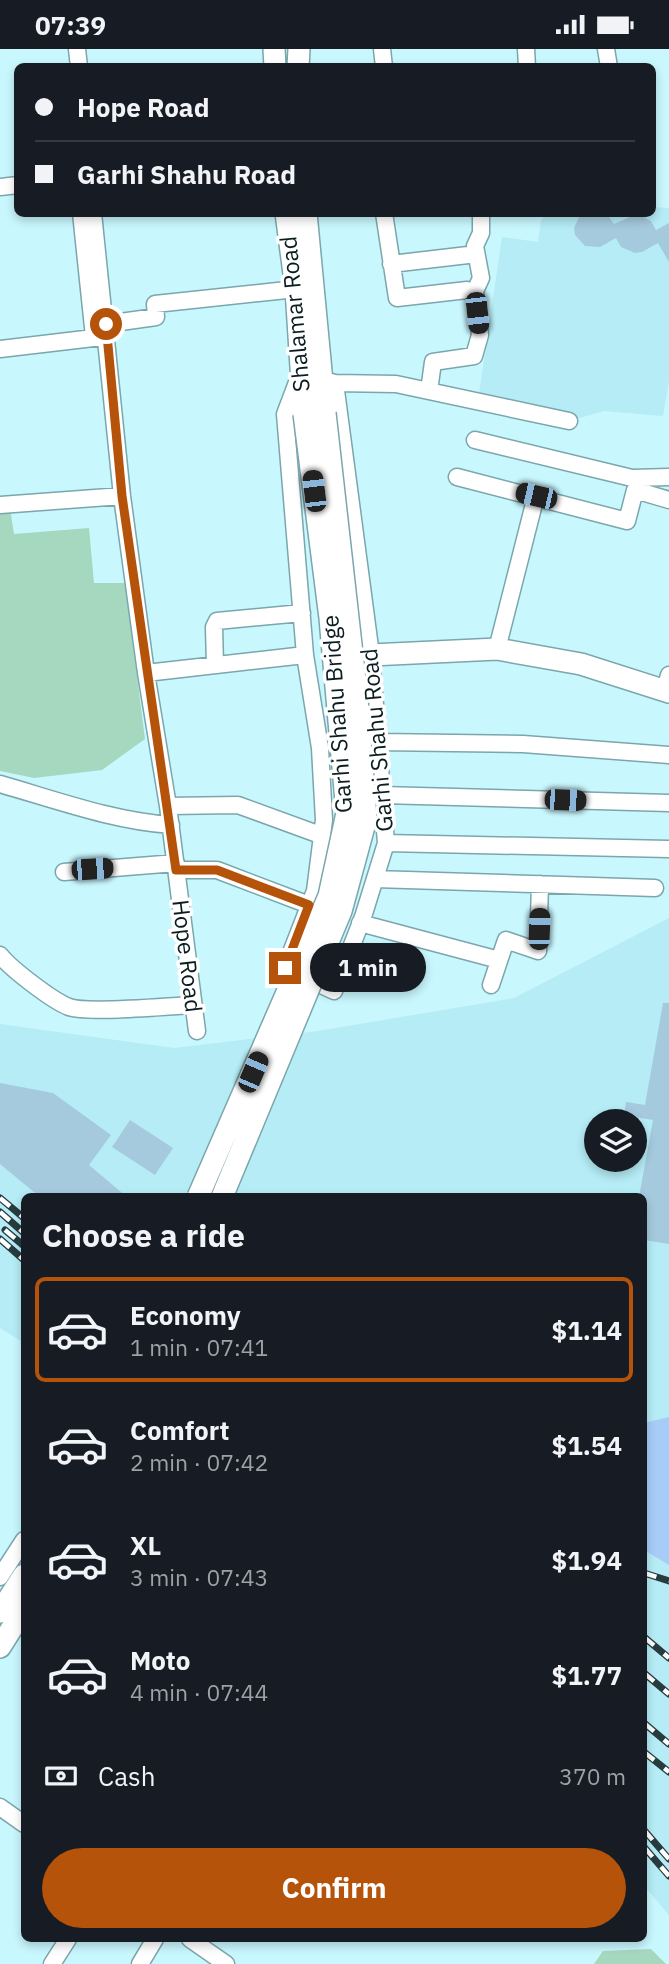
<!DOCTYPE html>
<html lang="en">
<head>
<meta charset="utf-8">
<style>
	:root { --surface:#171b24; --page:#20242c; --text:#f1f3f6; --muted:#9ea1a6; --line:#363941; --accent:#b45309 }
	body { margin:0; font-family:"IBM Plex Sans",sans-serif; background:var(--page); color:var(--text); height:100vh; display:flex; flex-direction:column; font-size:26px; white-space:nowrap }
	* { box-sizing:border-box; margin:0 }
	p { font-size:23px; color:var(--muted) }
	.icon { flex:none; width:38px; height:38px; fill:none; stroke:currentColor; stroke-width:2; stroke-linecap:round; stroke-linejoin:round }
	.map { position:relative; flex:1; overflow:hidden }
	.side { position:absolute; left:21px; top:1144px; width:626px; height:749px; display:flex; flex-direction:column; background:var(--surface); border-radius:10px; box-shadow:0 4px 10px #0003 }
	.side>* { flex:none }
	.banner { position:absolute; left:14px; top:14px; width:642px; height:154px; border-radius:10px; box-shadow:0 4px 10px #0003; display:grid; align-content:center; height:154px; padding:0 21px; background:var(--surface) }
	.fabs { position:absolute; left:584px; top:1060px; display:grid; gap:14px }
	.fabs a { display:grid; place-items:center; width:63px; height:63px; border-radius:50%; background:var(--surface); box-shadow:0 4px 10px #0003; font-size:35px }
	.end { position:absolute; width:32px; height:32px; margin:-16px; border:9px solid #b45309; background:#fff; box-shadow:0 0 0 4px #fff }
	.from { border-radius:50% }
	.bubble { position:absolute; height:49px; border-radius:24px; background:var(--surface); box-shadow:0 4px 10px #0003; font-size:23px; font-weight:700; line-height:49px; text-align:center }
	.car { position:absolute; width:21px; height:42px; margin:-21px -10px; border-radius:9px; box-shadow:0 0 5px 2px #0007; background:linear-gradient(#222 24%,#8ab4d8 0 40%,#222 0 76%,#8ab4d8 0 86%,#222 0) }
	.banner b { display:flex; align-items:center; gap:24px; height:66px; font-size:26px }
	.banner b+b { border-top:2px solid var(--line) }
	.banner i { width:18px; height:18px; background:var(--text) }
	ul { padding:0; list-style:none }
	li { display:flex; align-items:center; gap:21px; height:105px; margin:0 14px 10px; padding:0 7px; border:4px solid transparent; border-radius:10px }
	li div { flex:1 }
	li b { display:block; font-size:26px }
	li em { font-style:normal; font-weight:700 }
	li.active { border-color:var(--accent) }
	li>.icon { width:63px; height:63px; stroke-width:1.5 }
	h2 { padding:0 21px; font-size:32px; line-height:84px }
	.pay { display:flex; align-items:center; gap:18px; height:77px; padding:0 21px; font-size:26px }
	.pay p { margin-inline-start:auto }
	.action { display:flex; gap:14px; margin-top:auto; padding:14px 21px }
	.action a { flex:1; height:80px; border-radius:42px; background:var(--accent); color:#fff; font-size:28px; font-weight:700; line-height:80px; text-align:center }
	.status { display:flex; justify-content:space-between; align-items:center; height:49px; padding:0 35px; background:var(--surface); direction:ltr }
	.status svg { height:19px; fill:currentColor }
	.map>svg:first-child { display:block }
	.built { fill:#b5ecf5; fill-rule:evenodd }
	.green { fill:#a6d8bf }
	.water { fill:#a6ccf7 }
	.building { fill:#a5cadd }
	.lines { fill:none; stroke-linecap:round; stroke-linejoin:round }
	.minor-casing { stroke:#7aa6ac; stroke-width:19 }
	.major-casing { stroke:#7aa6ac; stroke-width:24 }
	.minor { stroke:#fff; stroke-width:16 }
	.major { stroke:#fff; stroke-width:21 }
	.rail-casing { stroke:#263c3f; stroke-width:7 }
	.rail { stroke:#fff; stroke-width:4.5; stroke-dasharray:13; stroke-linecap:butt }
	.major-bridge-casing { stroke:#7aa6ac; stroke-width:24; stroke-linecap:butt }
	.major-bridge { stroke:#fff; stroke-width:21 }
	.route { stroke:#b45309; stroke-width:9 }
	.labels { text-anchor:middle; stroke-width:7; stroke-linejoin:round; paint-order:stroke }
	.street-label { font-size:23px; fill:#0b1d1f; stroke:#fff }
</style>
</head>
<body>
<div class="status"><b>07:39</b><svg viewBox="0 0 49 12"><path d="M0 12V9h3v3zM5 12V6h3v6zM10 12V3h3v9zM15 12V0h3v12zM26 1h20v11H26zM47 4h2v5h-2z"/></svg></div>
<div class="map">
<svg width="669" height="1915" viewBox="0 0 669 1915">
	<rect width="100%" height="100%" fill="#c9f7fe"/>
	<path class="built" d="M653 158 669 159V332L663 367 604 362 569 372 478 352 502 188 538 193 541 171 548 165 653 164Z
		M669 869V1866L644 1837V1148H24V1294L0 1279V975L174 999 318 982 514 949ZM597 1073H635V1111H597Z"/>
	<path class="green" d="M10 459 14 485 89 479 94 534H125L145 690 102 721 34 729 0 722V460Z
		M651 1900 666 1915H594L603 1902Z"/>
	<path class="water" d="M669 1368V1516L644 1501V1374Z"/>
	<path class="building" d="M581 164H606L614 175 637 165 651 172 656 181 669 174V213L658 194 642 203 635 204 621 198 616 189 600 198 585 197 575 186 574 179Z
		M663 954H669V1195L644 1191V1148H639L653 1071 624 1066 626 1053 645 1056Z
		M0 1034 53 1044 111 1086 89 1116 127 1148H40L0 1115Z
		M130 1071 173 1099 155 1126 112 1098Z"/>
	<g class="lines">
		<g class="minor-casing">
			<path id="minor" d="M77 0 79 18
				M382 0 384 18
				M526 0 527 18
				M606 0 609 18
				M0 138 18 136
				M81 164 94 288
				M93 164 122 447 146 624 168 757 197 982
				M384 164 397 249 467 241
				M391 215 468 206
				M106 275 156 268 155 255 296 240
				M0 300 102 288
				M299 328 285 365 305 606 320 699 324 771 315 842 285 919 334 942 363 868 386 794 371 606 335 334 323 331
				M335 334 396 335 569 372
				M429 342 433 313 474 307 480 286 475 242 481 229 475 197 481 184V164
				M475 391 632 429 669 428
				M457 428 627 472 635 441 669 451
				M0 456 122 447
				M497 600 536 447
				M215 616 214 578 217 572 302 564
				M146 624 305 606
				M665 641 669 626
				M378 693 523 695 669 706
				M0 735C56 751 113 772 171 776
				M382 746 669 754
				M168 757 238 756 323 787
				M386 794 669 800
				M176 821H217L309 856
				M64 823 176 814
				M375 830 655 839
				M360 874 499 911
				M0 906C11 920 53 952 69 958 89 965 168 957 193 956
				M491 936 506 891 538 902 540 835
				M0 1528 24 1491
				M0 1758 24 1775
				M190 1890 226 1915
				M52 1915 68 1890
				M140 1915 155 1890"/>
		</g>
		<g class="major-casing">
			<path id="major" d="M274 0 275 18
				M298 18 299 0
				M286 164 296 240 304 365
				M306 164 325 364
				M371 606 497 600 581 615 669 643
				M0 1563 24 1526
				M0 1598 24 1560"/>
		</g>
		<use href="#minor" class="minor"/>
		<use href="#major" class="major"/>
		<g class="rail-casing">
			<path id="rail" d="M0 1149 24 1169
				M0 1163 24 1184
				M5 1181 24 1197
				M0 1190 24 1211
				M644 1524 669 1532
				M644 1588 669 1609
				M644 1624 669 1645
				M644 1674 669 1695
				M644 1703 669 1723
				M644 1781 669 1810
				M644 1798 669 1827"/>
		</g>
		<use href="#rail" class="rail"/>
		<g class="major-bridge-casing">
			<path id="major-bridge" d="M198 1148 329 847 347 764 330 569 304 365
				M222 1148 341 862 366 770 357 649 325 364"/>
		</g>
		<use href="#major-bridge" class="major-bridge"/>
	</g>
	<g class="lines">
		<path class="route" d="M106 275 122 447 176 821H217L309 856 285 919"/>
	</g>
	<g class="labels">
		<g class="street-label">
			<text transform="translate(295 265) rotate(-95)" y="8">Shalamar Road</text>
			<text transform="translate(337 665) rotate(-94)" y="8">Garhi Shahu Bridge</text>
			<text transform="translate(377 691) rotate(-95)" y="8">Garhi Shahu Road</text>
			<text transform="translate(187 907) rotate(83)" y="8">Hope Road</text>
		</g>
	</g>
</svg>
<div class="fabs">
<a><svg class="icon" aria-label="layers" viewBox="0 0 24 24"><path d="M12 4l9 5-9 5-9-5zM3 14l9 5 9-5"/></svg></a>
</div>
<i class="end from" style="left:106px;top:275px"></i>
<i class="end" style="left:285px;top:919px"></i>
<div class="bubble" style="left:310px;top:894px;width:116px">1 min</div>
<i class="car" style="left:477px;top:264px;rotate:174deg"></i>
<i class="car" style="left:314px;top:442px;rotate:353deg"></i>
<i class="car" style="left:536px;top:447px;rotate:283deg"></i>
<i class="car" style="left:565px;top:751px;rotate:92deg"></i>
<i class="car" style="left:92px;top:820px;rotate:86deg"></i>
<i class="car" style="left:539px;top:880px;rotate:2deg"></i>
<i class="car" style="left:253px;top:1023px;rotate:23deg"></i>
<div class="banner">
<b><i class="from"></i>Hope Road</b>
<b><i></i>Garhi Shahu Road</b>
</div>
<section class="side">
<h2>Choose a ride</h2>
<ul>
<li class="active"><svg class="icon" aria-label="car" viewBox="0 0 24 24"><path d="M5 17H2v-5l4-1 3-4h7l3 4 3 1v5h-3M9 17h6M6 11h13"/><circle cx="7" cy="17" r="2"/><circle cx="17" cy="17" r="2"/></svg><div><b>Economy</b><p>1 min · 07:41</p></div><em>$1.14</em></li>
<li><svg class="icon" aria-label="car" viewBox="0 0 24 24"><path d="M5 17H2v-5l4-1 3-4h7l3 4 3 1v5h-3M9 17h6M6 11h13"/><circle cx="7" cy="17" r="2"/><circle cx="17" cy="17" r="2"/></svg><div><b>Comfort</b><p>2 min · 07:42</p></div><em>$1.54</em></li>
<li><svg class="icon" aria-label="car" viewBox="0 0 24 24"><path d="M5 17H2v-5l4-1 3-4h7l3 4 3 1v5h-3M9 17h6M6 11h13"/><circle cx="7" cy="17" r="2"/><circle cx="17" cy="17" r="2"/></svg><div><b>XL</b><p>3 min · 07:43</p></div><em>$1.94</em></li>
<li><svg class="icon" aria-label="car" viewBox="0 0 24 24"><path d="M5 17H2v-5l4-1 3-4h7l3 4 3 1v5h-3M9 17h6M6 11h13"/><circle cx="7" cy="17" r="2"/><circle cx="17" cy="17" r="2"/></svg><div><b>Moto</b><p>4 min · 07:44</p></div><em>$1.77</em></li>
</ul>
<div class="pay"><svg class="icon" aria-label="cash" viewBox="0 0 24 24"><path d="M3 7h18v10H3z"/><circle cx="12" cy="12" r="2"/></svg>Cash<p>370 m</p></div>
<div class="action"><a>Confirm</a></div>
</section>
</div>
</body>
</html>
